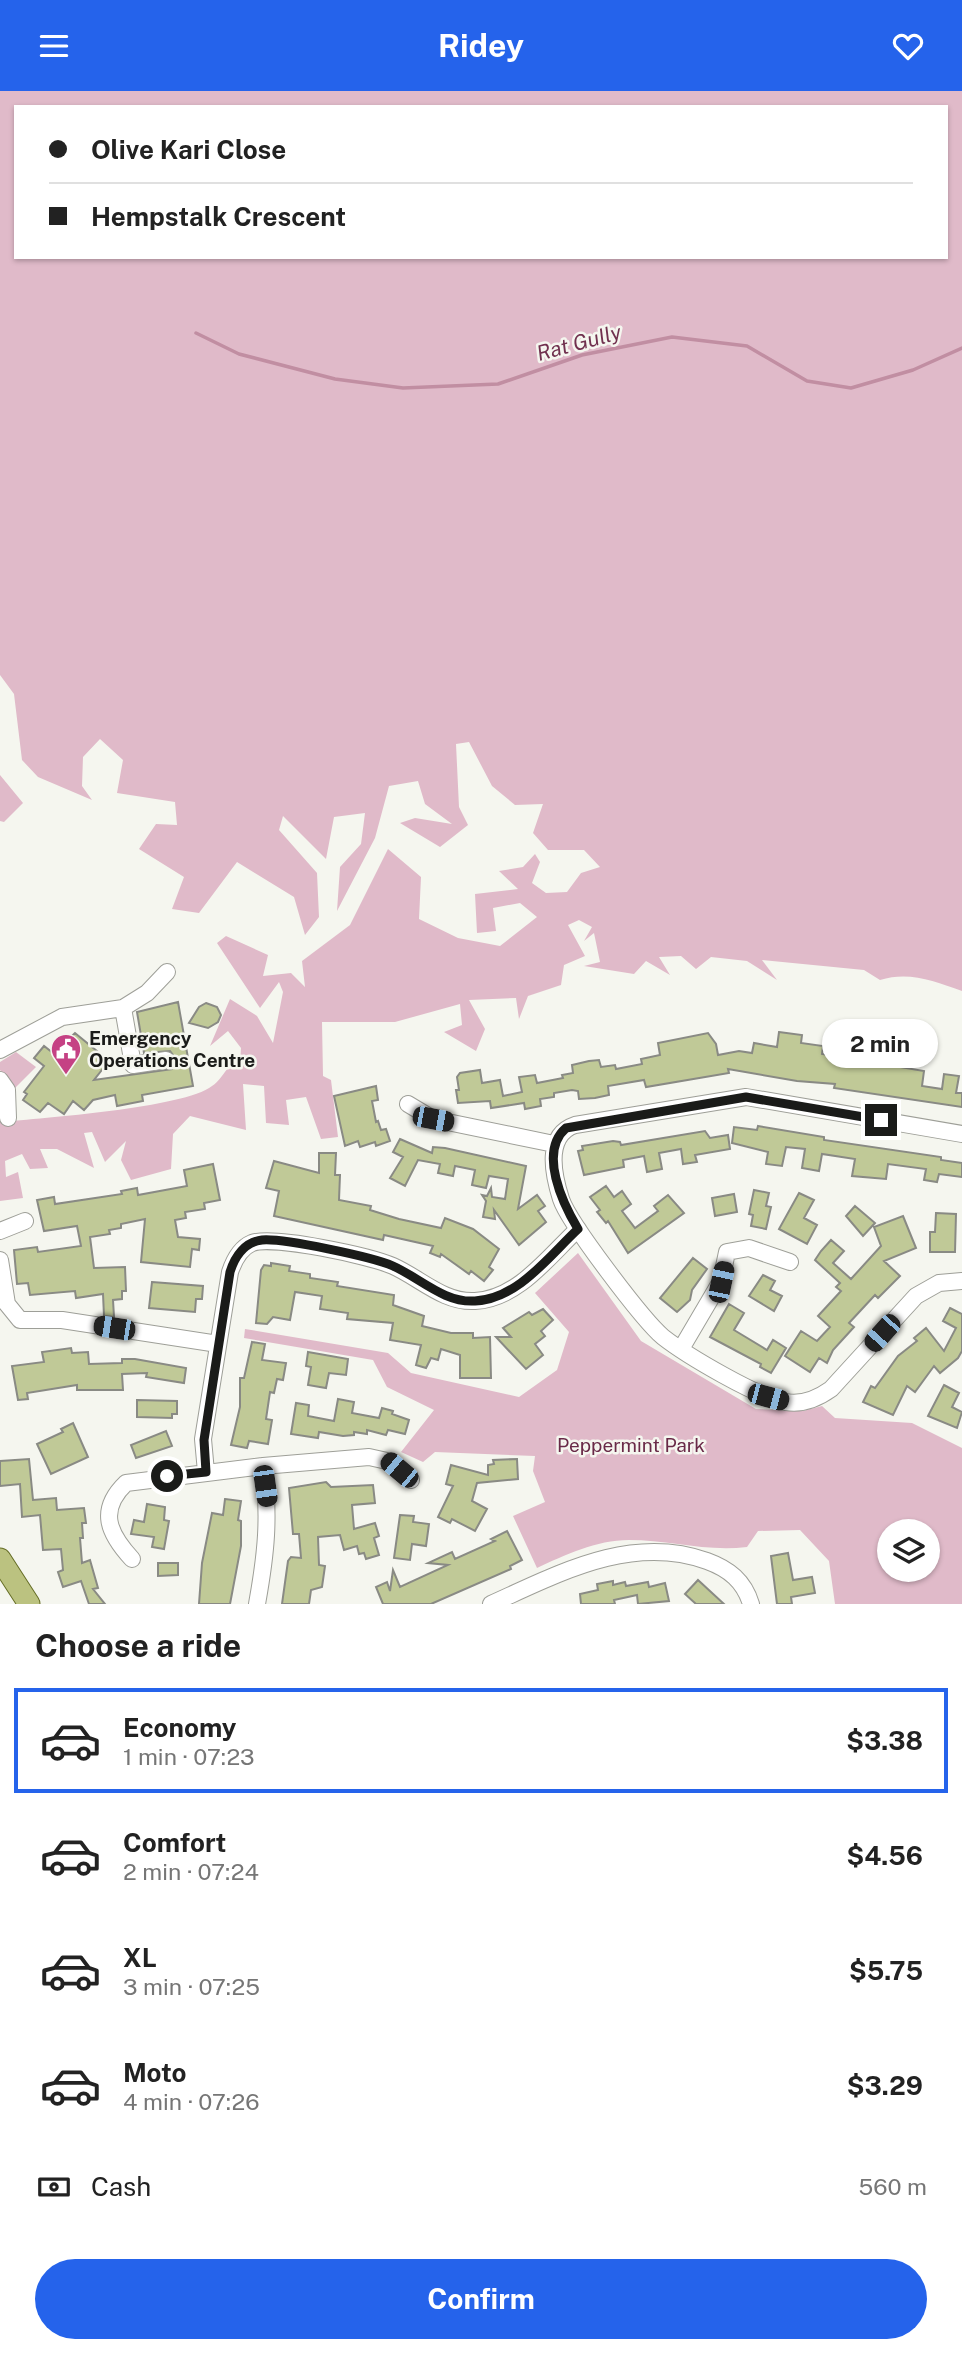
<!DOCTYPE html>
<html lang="en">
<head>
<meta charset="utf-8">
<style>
	:root { --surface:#fff; --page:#f2f2f2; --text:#222; --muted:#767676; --line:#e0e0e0; --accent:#2563eb }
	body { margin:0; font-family:"Public Sans",sans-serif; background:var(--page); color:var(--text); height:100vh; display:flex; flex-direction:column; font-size:26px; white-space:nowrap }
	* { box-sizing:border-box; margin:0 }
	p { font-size:23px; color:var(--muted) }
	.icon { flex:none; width:38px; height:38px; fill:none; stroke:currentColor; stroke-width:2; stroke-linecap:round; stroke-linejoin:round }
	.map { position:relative; height:1513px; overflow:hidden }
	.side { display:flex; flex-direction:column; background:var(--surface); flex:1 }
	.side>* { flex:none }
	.hud { position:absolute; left:14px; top:14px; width:934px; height:154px; border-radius:0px; box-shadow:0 2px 5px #0004; display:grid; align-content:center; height:154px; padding:0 35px; background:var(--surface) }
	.buttons { position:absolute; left:877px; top:1428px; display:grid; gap:14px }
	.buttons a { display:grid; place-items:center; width:63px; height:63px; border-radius:50%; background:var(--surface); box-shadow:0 2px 5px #0004; font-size:35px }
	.end { position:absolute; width:32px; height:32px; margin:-16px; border:9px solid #1a1b19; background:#fff; box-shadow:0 0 0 4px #fff }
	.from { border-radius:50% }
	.bubble { position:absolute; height:49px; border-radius:24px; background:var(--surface); box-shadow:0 2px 5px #0004; font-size:23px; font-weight:700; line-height:49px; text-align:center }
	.car { position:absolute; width:21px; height:42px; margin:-21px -10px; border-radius:9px; box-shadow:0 0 5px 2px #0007; background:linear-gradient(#222 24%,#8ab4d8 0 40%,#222 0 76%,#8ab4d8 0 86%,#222 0) }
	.hud b { display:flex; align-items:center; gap:24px; height:66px; font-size:26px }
	.hud b+b { border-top:2px solid var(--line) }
	.hud i { width:18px; height:18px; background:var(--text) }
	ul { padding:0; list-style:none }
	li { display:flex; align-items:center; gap:21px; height:105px; margin:0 14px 10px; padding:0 21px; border:4px solid transparent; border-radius:0px }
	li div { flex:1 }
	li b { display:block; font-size:26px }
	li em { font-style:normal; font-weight:700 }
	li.selected { border-color:var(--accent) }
	li>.icon { width:63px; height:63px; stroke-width:1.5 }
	h2 { padding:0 35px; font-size:32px; line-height:84px }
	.pay { display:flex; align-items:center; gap:18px; height:77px; padding:0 35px; font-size:26px }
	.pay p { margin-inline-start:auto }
	.cta { display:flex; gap:14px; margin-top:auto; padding:14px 35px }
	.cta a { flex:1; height:80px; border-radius:42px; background:var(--accent); color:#fff; font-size:28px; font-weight:700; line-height:80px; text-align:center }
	header { display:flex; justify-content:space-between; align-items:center; height:91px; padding:0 35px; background:var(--accent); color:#fff; font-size:32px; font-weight:700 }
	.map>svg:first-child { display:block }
	.green { fill:#e0bac9; fill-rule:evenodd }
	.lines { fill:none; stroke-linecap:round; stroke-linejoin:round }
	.stream { stroke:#c18ea2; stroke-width:3.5 }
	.building { fill:#c0c997; stroke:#898a84; stroke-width:2 }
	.minor-casing { stroke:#9e9f98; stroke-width:18 }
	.major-casing { stroke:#656d25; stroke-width:23 }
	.minor { stroke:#fff; stroke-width:16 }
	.major { stroke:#bbc280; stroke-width:21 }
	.route { stroke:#1a1b19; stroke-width:9 }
	.labels { text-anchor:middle; stroke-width:5; stroke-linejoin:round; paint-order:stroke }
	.poi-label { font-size:19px; font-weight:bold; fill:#1a1b19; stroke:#f5f6ef; text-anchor:start }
	.park-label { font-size:19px; fill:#692a48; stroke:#f5f6ef }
	.water-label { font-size:21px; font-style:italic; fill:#71314f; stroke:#f5f6ef }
</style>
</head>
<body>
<header><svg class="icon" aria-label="menu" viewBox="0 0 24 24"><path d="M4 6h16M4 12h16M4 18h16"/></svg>Ridey<svg class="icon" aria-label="heart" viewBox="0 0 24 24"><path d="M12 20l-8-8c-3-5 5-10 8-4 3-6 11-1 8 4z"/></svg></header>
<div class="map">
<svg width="962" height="1513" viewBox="0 0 962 1513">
	<rect width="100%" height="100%" fill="#f5f6ef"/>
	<path class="green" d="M0 0H962V900C934 890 909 880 880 889L864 879 762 869 777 889 747 870 711 866 696 878 681 865 659 866 670 884 646 870 634 883 584 875 600 871 594 842 584 850 592 836 579 829 568 834 585 865 564 874 561 894 528 905 519 928 516 907 469 909 485 938 476 960 444 941 462 934 460 913 395 931H322L323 985 331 989 338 1046 321 1048 306 1006 286 1009 289 1034 266 1032 264 995 243 993 246 1039 190 1025 173 1043 171 1078 131 1089 121 1069 126 1050 105 1071 92 1041 84 1042 94 1077 57 1058H40L48 1077 30 1078 22 1063 5 1070 6 1086 18 1081 23 1107 0 1110V1023L1 1031C42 1027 184 1017 212 995 219 991 224 981 230 975L240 973 241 957 228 940 210 955 230 908 257 925 273 952 283 901 279 891 260 917 217 852 226 845 268 864 263 885 291 882 305 896 302 870 350 834 388 758 421 786 419 828 458 847 500 855 537 826 520 812 493 817 496 840 477 842 475 803 518 798 499 780 523 776 535 763 540 771 532 792 546 802 567 801 581 782 600 776 584 759H548L533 742 543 713 515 714 492 695 469 651 456 653 459 716 468 734 440 756 400 732 415 727 452 733 425 713 418 690 389 695 375 747 337 820 340 776 361 753 365 722 334 726 326 768 283 725 279 739 317 782 319 826 305 844 294 806 237 771 199 822 172 818 184 786 139 758 156 733 177 734 175 711 117 702 123 669 100 648 83 666 82 695 92 709 38 686 22 669 14 603 0 584ZM16 16H947V166H16Z
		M0 684 23 712 4 731 0 730Z
		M16 961 36 976 15 997 0 979V971Z
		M578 1162 641 1250 756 1318 803 1320 822 1315 835 1327 912 1332 962 1357V1513H835L829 1470 800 1439 758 1440 747 1456C706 1461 669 1449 629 1449 596 1449 565 1464 537 1477L513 1425 545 1411 533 1380 535 1365 435 1361 423 1371 401 1361 434 1319 387 1296 373 1269 244 1247 245 1238 388 1262 411 1282 519 1306 557 1279 569 1241 535 1202ZM889 1440H928V1479H889Z"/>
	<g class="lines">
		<path class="stream" d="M196 242 239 263 335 288 403 297 498 293 582 264 672 246 747 255 807 290 851 297 913 279 962 257"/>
	</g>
	<path class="building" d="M178 911 193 995 142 1004 143 1010 117 1015 115 1004 93 1009 84 1019 73 1010 64 1023 48 1012 40 1021 23 1009 27 1003 24 1001 44 975 34 967 44 955 53 962 75 942 109 970 94 989 172 978 176 968 170 960 144 962 137 921Z
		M206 912 217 916 221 924 218 931 208 937 189 932 199 916Z
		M779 941 802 944 801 952 823 955 822 963 874 971 875 964 895 967 894 975 924 980 922 995 942 998 944 983 959 985 956 1002H962V1016L834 997 835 993 797 990 728 978 729 982 646 996 644 989 608 995 609 1004 595 1007 579 1008 578 1000 572 999 554 1002V1006L540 1008 541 1015 525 1018 524 1012 491 1017 490 1010 458 1012 456 999H459L457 986 460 982 480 979 482 992 500 989 503 1005 522 1001 519 986 535 984 537 992 563 987 562 984 573 982 572 974 589 970 599 969 601 976 615 974 616 978 642 973 641 968 660 964 658 952 708 942 716 953 718 964 739 960 752 962 754 952 777 956Z
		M376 995 378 1009 372 1010 376 1031 378 1030 381 1039 386 1038 390 1050 376 1055 375 1051 360 1056 358 1050 345 1055 334 1005Z
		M758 1035 824 1046V1049L941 1066V1069L962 1072V1086L939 1083 937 1091 924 1089 926 1078 888 1073 886 1088 852 1085 855 1068 822 1063 819 1080 802 1077 805 1058 786 1056 782 1075 766 1073 768 1061 732 1052 734 1036 757 1039Z
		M705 1040 710 1047 728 1044 730 1058 695 1064 697 1071 683 1073 681 1058 659 1062 662 1078 647 1081 644 1065 623 1069 624 1076 584 1084 578 1060 583 1059 582 1055 613 1050 620 1051 621 1054Z
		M400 1048 432 1062 433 1056 445 1057 526 1075 518 1118 537 1104 545 1115 538 1120 546 1131 519 1154 494 1119 495 1128 483 1126 486 1110 482 1104 487 1105 491 1097 492 1106 505 1108 508 1088 489 1085 486 1097 472 1094 475 1079 455 1075 453 1085 438 1082 440 1073 418 1069 405 1095 390 1087 403 1066 393 1061Z
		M319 1062H336L335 1084H340L339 1109 371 1115 370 1119 399 1128 441 1137 445 1127 473 1138 499 1158 489 1176 493 1179 484 1190 471 1180 469 1183 441 1163 440 1166 430 1162 433 1155 384 1144 383 1149 274 1125 279 1100 266 1097 274 1070 319 1082Z
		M213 1073 220 1109 204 1112 205 1118 185 1121 186 1127 175 1129 178 1146 200 1148 199 1159 192 1158 190 1176 141 1171 145 1128 121 1133V1137L109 1139 110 1143 90 1146 94 1177 125 1176 126 1200H122V1208L113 1209 114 1226 104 1225 103 1203 76 1207 75 1200 30 1204 28 1192 17 1193 14 1159 37 1156 38 1161 81 1155 77 1135 44 1140 37 1109 54 1106 55 1113 122 1103 121 1100 137 1097 138 1104 187 1095 184 1079Z
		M606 1095 614 1106 622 1100 631 1113 622 1120 635 1137 658 1120 654 1115 668 1104 684 1122 628 1162 608 1130 606 1132 597 1121 600 1119 590 1106Z
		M754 1099 769 1102 766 1115 771 1116 766 1138 751 1135 753 1124 749 1123Z
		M799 1102 814 1109 804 1127 817 1134 807 1153 779 1138Z
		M734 1103 737 1121 715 1125 712 1107Z
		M855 1115 875 1132 863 1145 846 1125Z
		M936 1122 956 1123 955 1161H930V1141H935Z
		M903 1125 916 1157 884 1170 900 1185 878 1207 875 1204 849 1232 854 1236 833 1259 827 1272 819 1267 810 1281 785 1265 801 1240 817 1250 830 1236 818 1225 841 1200 836 1196 840 1192 815 1169 821 1160 831 1149 844 1160 833 1172 851 1188 881 1155 874 1136Z
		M693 1167 707 1178 692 1199 690 1209 677 1221 660 1207Z
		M271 1172 290 1175 289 1180 310 1183V1187L338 1191 337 1195 394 1204 393 1214 424 1225 422 1235 451 1242H473V1247L490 1246 491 1287H460V1264L441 1258 438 1269 431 1267 426 1277 416 1274 421 1254 390 1249 393 1232 347 1228 348 1222 320 1218 322 1205 295 1201 290 1229 273 1226 267 1233 256 1232 261 1179 264 1174 271 1175Z
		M763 1184 775 1190 770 1199 782 1205 774 1220 749 1205Z
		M152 1191 203 1195 202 1208H196L195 1221 149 1217Z
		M729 1213 744 1222 734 1239 767 1259 773 1249 786 1257 771 1282 760 1276 761 1273 710 1246Z
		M950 1217 962 1223V1260L958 1267 940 1282 934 1275 915 1301 907 1295 893 1324 863 1311 871 1295 875 1297 898 1265 917 1250 914 1247 926 1237 944 1260 956 1237 943 1230Z
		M543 1218 553 1229 541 1240 545 1245 535 1253 543 1264 526 1278 496 1246H511L503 1237 529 1221 532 1224Z
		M252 1251 265 1253 262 1269 286 1272 283 1289 277 1288 274 1302 270 1301 266 1328 272 1329 268 1353 249 1350 247 1357 231 1354 240 1316V1287H244Z
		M71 1257 72 1262 88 1261 89 1273 122 1272V1268H135L186 1277 184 1292 146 1286 147 1282 122 1283 123 1299H77V1294L27 1302 28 1308 18 1309 12 1275 44 1271 42 1261Z
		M308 1261 348 1268 346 1284 329 1282 326 1297 308 1294 311 1276 306 1275Z
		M944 1294 959 1302 952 1316 962 1321 957 1337 928 1325Z
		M338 1308 354 1311 352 1322 379 1327 382 1317 393 1320 392 1323 409 1329 405 1343 388 1339 386 1344 367 1339V1343L354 1341V1344L343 1345 319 1341 318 1347 291 1343 296 1312 309 1314 308 1325 334 1330Z
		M137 1309 177 1310V1323H172V1327L137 1326Z
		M73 1332 88 1366 51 1383 37 1353 63 1341 61 1338Z
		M166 1340 172 1355 136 1367 131 1354Z
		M29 1368 33 1409 56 1407 57 1419 84 1417 86 1432H82L83 1447H80L82 1472 90 1469 98 1497 93 1498 105 1513H89L81 1490 63 1496 58 1481 63 1479 61 1458 43 1459 40 1424 22 1426 20 1393 0 1395V1370Z
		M517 1368 518 1388 477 1392 472 1410 487 1418 475 1440 452 1428 450 1432 438 1426 453 1395 446 1393 451 1374 488 1384V1374L494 1373 493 1369Z
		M326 1391 331 1396 373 1394 375 1412 352 1414 354 1438 375 1432 379 1445 374 1447 379 1464 366 1468 364 1462 359 1463 357 1455 344 1459 340 1444 318 1446 319 1474 325 1475 322 1496 311 1499 309 1513H282L288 1470 291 1466 301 1467 299 1443H293L289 1397Z
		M225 1408 241 1410 238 1429 241 1430V1455L230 1513H199L202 1472 212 1422 223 1424Z
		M147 1413 165 1416 164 1429 169 1430 164 1458 152 1456 154 1446 131 1443 134 1429 144 1431Z
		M400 1424 414 1425 413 1431 429 1433 426 1455 412 1453 410 1469 394 1467Z
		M507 1440 522 1469 510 1475 511 1478 431 1513H383L376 1496 387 1491 390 1500 393 1479 400 1496 448 1474 428 1472 452 1461 455 1468 495 1450 491 1448Z
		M788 1462 793 1489 812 1486 815 1502 791 1506 792 1513H777L771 1465Z
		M158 1472H178V1484L158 1485Z
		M698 1489 724 1513H696L685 1503Z
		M613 1490V1494L625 1491 626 1495 648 1491 649 1496 665 1492 669 1510 638 1513 637 1504 614 1509 615 1513H581L580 1503 598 1499 597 1493Z"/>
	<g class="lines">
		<g class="minor-casing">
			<path id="minor" d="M123 917 147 902 167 881
				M0 959 62 926 123 917 133 974 166 969
				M0 989 7 999 8 1027
				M408 1013 433 1028 554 1053
				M962 1043 746 1006 575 1034C545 1044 553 1083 561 1108 569 1132 643 1229 663 1246 686 1264 758 1307 786 1311 803 1314 817 1308 831 1298L916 1205 939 1192 962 1190
				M0 1140 25 1130
				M0 1169 7 1213 20 1229H62L218 1253
				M681 1258 721 1190 727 1161 749 1157 790 1171
				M206 1381 203 1348 230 1181C234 1169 240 1157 252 1152 273 1144 370 1165 393 1175 420 1187 444 1212 475 1210 518 1208 549 1165 578 1138
				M132 1468C108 1442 98 1419 126 1392L263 1375 369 1366 387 1370 411 1389
				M257 1513C266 1463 270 1426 263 1375
				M491 1513C560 1482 631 1443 707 1470 729 1478 744 1490 751 1513"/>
		</g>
		<g class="major-casing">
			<path id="major" d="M0 1468 29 1513"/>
		</g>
		<use href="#minor" class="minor"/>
		<use href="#major" class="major"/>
	</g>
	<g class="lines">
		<path class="route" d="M167 1385 206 1381 204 1349 230 1181C235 1165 245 1151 262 1149 283 1147 373 1166 393 1175 420 1187 444 1212 475 1210 518 1208 549 1165 578 1138 563 1113 538 1061 566 1037L746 1006 881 1029"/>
	</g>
	<defs>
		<g id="civic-pin" transform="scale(1.575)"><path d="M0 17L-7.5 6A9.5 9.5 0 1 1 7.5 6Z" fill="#c54184" stroke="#f5f6ef"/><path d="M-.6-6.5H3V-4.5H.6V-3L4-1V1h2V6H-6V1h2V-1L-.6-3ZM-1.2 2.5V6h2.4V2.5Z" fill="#fff"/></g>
	</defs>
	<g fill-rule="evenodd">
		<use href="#civic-pin" x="66" y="958"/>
	</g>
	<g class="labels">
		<g class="poi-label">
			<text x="89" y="954">Emergency<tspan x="89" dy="22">Operations Centre</tspan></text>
		</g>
		<g class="park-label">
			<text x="631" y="1361">Peppermint Park</text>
		</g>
		<g class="water-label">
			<text transform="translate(579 252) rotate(-15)" y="7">Rat Gully</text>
		</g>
	</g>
</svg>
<div class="buttons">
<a><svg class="icon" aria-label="layers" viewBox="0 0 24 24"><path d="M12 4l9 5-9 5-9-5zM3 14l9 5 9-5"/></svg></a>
</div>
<i class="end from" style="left:167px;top:1385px"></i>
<i class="end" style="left:881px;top:1029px"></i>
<div class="bubble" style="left:822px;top:928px;width:116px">2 min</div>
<i class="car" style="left:433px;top:1028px;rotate:101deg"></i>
<i class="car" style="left:721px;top:1191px;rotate:12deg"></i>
<i class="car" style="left:114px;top:1237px;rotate:279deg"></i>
<i class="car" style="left:882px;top:1242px;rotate:222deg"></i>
<i class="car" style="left:768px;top:1306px;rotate:105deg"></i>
<i class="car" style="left:399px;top:1379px;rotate:310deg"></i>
<i class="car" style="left:265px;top:1395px;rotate:172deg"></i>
<div class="hud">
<b><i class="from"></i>Olive Kari Close</b>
<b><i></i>Hempstalk Crescent</b>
</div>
</div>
<section class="side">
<h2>Choose a ride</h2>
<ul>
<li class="selected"><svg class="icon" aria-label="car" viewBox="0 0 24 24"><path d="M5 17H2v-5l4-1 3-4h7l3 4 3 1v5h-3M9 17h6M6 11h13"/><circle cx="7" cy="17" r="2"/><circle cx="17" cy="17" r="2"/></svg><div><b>Economy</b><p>1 min · 07:23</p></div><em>$3.38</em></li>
<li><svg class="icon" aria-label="car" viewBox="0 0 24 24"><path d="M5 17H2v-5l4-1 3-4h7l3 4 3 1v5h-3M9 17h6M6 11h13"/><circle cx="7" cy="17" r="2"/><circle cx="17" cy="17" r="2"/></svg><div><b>Comfort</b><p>2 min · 07:24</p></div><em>$4.56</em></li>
<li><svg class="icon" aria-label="car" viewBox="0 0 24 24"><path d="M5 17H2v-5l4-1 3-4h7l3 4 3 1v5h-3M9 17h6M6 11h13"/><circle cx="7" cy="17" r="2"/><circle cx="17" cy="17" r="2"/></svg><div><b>XL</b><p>3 min · 07:25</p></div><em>$5.75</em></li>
<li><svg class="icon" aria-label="car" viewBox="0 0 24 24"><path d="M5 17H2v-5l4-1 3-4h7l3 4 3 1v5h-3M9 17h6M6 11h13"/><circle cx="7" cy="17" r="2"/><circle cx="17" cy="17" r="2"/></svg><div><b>Moto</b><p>4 min · 07:26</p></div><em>$3.29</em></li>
</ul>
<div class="pay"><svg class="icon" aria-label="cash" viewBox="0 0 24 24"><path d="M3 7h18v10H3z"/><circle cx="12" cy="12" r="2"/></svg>Cash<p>560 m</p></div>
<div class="cta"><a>Confirm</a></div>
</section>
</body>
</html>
